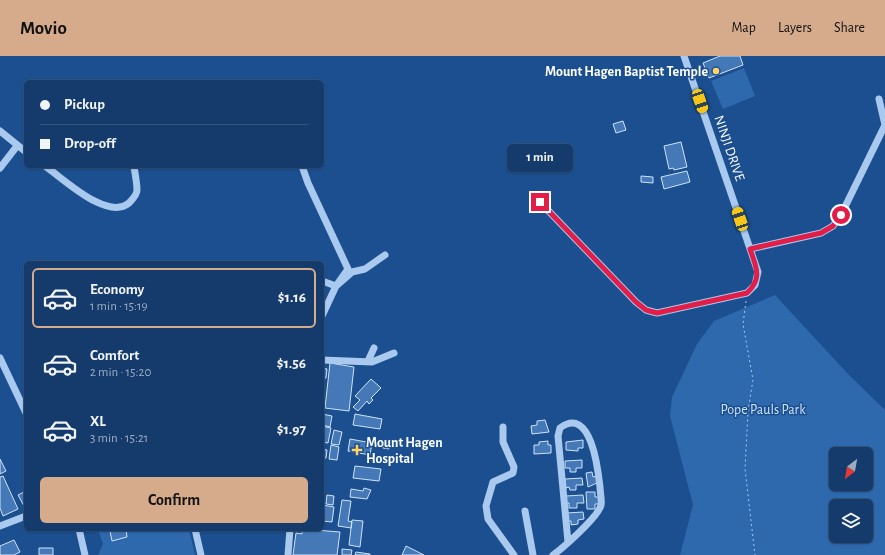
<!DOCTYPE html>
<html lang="en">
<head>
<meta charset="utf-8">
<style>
	:root { --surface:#143b6b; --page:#214673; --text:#f1f3f6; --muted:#9dadc1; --line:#33557e; --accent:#d6ab8b }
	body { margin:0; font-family:"Alegreya Sans",sans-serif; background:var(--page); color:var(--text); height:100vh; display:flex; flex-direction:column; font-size:15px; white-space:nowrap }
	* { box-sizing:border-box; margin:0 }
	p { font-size:13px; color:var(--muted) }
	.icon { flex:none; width:22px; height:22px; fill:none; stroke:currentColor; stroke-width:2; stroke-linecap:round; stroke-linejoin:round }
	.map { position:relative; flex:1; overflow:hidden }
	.side { position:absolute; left:24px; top:205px; width:300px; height:270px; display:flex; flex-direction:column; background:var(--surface); border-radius:6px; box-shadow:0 1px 3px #0004,0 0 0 1px var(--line) }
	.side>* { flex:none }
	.top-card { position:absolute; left:24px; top:24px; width:300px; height:88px; border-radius:6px; box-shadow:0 1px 3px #0004,0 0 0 1px var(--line); display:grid; align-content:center; height:88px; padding:0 16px; background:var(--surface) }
	.needle { width:26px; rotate:211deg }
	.buttons { position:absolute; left:829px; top:391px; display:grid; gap:8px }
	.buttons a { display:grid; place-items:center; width:44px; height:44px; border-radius:6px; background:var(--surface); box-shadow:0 1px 3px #0004,0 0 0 1px var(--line); font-size:20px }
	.end { position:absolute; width:18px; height:18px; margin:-9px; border:5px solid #e11d48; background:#fff; box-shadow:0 0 0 2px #fff }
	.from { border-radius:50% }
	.bubble { position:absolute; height:28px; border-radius:6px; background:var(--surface); box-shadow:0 1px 3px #0004,0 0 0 1px var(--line); font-size:13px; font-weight:600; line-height:28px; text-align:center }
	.car { position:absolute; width:12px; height:24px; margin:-12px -6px; border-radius:5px; box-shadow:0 0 3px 1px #0007; background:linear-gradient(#f5c518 24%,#345 0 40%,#f5c518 0 76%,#345 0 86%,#f5c518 0) }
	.top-card b { display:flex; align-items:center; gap:14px; height:38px; font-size:15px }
	.top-card b+b { border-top:1px solid var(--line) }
	.top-card i { width:10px; height:10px; background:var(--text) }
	ul { padding:7px 0 0; list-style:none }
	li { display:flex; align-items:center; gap:12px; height:60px; margin:0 8px 6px; padding:0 8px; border:2px solid transparent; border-radius:6px }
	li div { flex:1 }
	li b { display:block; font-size:15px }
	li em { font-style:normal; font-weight:600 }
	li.active { border-color:var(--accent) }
	li>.icon { width:36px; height:36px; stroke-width:1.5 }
	.cta { display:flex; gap:8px; margin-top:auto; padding:8px 16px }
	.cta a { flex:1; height:46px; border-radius:6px; background:var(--accent); color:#111; font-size:16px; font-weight:600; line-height:46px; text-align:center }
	header { display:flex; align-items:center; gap:24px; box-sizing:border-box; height:56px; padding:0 20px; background:var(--accent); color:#111 }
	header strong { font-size:19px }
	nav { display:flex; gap:22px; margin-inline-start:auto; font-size:14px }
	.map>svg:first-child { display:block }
	.green { fill:#2e69ad; fill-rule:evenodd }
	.building { fill:#4478b7; stroke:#cfe3fa }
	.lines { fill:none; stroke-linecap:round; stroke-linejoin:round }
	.path { stroke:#a9c9ee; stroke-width:1; stroke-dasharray:2 3; stroke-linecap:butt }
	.minor { stroke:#a9c9ee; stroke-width:7 }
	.route { stroke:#e11d48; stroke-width:5 }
	.poi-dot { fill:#ffd166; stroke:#1b4f8f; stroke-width:1.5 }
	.labels { text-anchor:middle; stroke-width:3; stroke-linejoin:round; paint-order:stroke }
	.poi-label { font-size:14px; font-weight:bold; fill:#fff; stroke:#1b4f8f; text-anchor:end }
	.street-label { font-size:14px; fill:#fff; stroke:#1b4f8f }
	.park-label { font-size:14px; fill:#cfe3fa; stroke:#1b4f8f }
</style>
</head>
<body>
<header>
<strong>Movio</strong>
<nav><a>Map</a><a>Layers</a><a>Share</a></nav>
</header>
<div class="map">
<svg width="885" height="499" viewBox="0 0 885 499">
	<rect width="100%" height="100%" fill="#1b4f8f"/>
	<path class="green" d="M744 12 755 40 723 53 711 25Z
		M775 239 848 318 885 354V499H680L693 449 670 360 672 341 697 288 714 265ZM836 398H866V428H836ZM836 450H866V480H836Z
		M98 473H189L195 499H98L103 488Z"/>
	<path class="building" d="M720 0H740L743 9 709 22 703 7Z
		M623 65 626 74 616 77 613 68Z
		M681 86 687 111 674 114 673 112 669 113 664 90Z
		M687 115 690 126 664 133 661 121Z
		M641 120 653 121V127L641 126Z
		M330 307 354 311 349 355 325 352Z
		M322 312 327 313 326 322H322Z
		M371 323 381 332 371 342 373 344 369 348 367 345 358 355 353 351 360 344 355 340Z
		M322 358 332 360 330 371 322 369Z
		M355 358 382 363 380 373 353 369Z
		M545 364 549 376 532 378 531 370 537 369V365Z
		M322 370 331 372 328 387 322 386Z
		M334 374 342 376 339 389 331 388Z
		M350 383 372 387 370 399 348 395Z
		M385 384 390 385 389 393 383 392Z
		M583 384V392H578V395L566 394V386Z
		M548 385V389H551V397L534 398V389H539V386Z
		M331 389 339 391 337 404 329 403Z
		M322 393 327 394 326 402H322Z
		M0 403 6 415 0 418Z
		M582 404V412H576V416H570V412H565V405Z
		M355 410 381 413 379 425 353 422Z
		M592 416 593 421 596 420 597 427 588 431 586 417Z
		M3 420 18 453 3 460 0 452V421Z
		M582 422 583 429H576V434H570L569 431 566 432 565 423Z
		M364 432 371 434 367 443 350 441 351 433 363 435Z
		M26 435V449L24 450 18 439Z
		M586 436H595V441H599V448H595V453H587Z
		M327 439 334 440 333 449 326 448Z
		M583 439 584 447H577V452H569V447H566V440Z
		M342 444 351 445 348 465 352 466 351 472 338 470Z
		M322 449 334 451 332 466 322 465Z
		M583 456 584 463 578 464V468L571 469V465H568L567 457Z
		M352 464 363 465 360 491 349 489Z
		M117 473H126L127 481 112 485 110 475Z
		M302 473 340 476 337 499H293L296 477 302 478Z
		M14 484 20 496 14 499H0V490Z
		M406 490 424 499H402Z
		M39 492H53V499H39Z
		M342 493 352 494 351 499H342Z
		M356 496 370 498V499H355Z"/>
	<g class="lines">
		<path class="path" d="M746 245 743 268 753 324 748 355 745 413 755 499"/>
		<path class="minor" d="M0 75 26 96
			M45 110C64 123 107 165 129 147 132 144 137 139 137 134 137 127 135 118 134 110
			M302 110 308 127 348 213 336 230 322 225
			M0 112 17 90
			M540 146 636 246 646 254 657 257 747 237 755 229 758 216 684 0
			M750 193 821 177 833 170 841 159 885 69 879 43
			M322 260 336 230 352 216 365 213 385 199
			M0 302 26 357
			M322 304 372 306 394 297
			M368 305 374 292
			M503 371V386L514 411 513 417 493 426 486 450 488 463 514 499
			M525 455 533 499
			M0 470 26 460
			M79 473 85 499
			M195 473 201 499
			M288 499 290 473
			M553 499C563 492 599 460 601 449 602 444 600 436 600 431 598 413 591 349 560 372L558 380 568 486"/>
	</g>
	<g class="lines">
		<path class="route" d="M540 146 636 246 646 254 657 257 747 237C763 222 756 211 750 193L821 177 833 170 841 159"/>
	</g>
	<g class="poi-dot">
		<circle cx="716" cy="15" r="4"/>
		<path d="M355 388h4v4h4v4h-4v4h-4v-4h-4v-4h4z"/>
	</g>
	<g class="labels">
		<g class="poi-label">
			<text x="708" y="20">Mount Hagen Baptist Temple</text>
			<text x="366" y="391" text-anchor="start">Mount Hagen<tspan x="366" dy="16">Hospital</tspan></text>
		</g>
		<g class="street-label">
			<text transform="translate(730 92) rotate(71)" y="5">NINJI DRIVE</text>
		</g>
		<g class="park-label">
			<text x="763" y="358">Pope Pauls Park</text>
		</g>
	</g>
</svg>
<div class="buttons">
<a><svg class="needle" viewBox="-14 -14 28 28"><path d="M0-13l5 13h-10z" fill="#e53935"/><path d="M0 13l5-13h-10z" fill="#9dadc1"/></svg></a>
<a><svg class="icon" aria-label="layers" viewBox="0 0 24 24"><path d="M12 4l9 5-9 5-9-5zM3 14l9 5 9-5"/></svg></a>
</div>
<i class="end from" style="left:841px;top:159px"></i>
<i class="end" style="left:540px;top:146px"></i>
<div class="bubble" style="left:507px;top:88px;width:66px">1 min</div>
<i class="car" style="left:700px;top:45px;rotate:161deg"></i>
<i class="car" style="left:740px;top:163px;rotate:341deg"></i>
<div class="top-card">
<b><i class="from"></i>Pickup</b>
<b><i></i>Drop-off</b>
</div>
<section class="side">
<ul>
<li class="active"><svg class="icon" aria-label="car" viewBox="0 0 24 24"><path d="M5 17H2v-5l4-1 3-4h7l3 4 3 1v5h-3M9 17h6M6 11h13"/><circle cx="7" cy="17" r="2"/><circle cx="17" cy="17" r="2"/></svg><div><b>Economy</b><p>1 min · 15:19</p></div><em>$1.16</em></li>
<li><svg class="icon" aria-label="car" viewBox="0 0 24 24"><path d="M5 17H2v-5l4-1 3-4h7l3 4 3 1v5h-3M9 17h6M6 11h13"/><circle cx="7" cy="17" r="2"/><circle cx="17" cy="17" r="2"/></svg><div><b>Comfort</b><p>2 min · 15:20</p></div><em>$1.56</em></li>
<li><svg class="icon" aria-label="car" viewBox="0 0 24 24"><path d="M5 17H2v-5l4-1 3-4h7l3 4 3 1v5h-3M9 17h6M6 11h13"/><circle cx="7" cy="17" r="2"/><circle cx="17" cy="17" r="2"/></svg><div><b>XL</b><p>3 min · 15:21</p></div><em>$1.97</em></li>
</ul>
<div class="cta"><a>Confirm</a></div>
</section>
</div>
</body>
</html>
